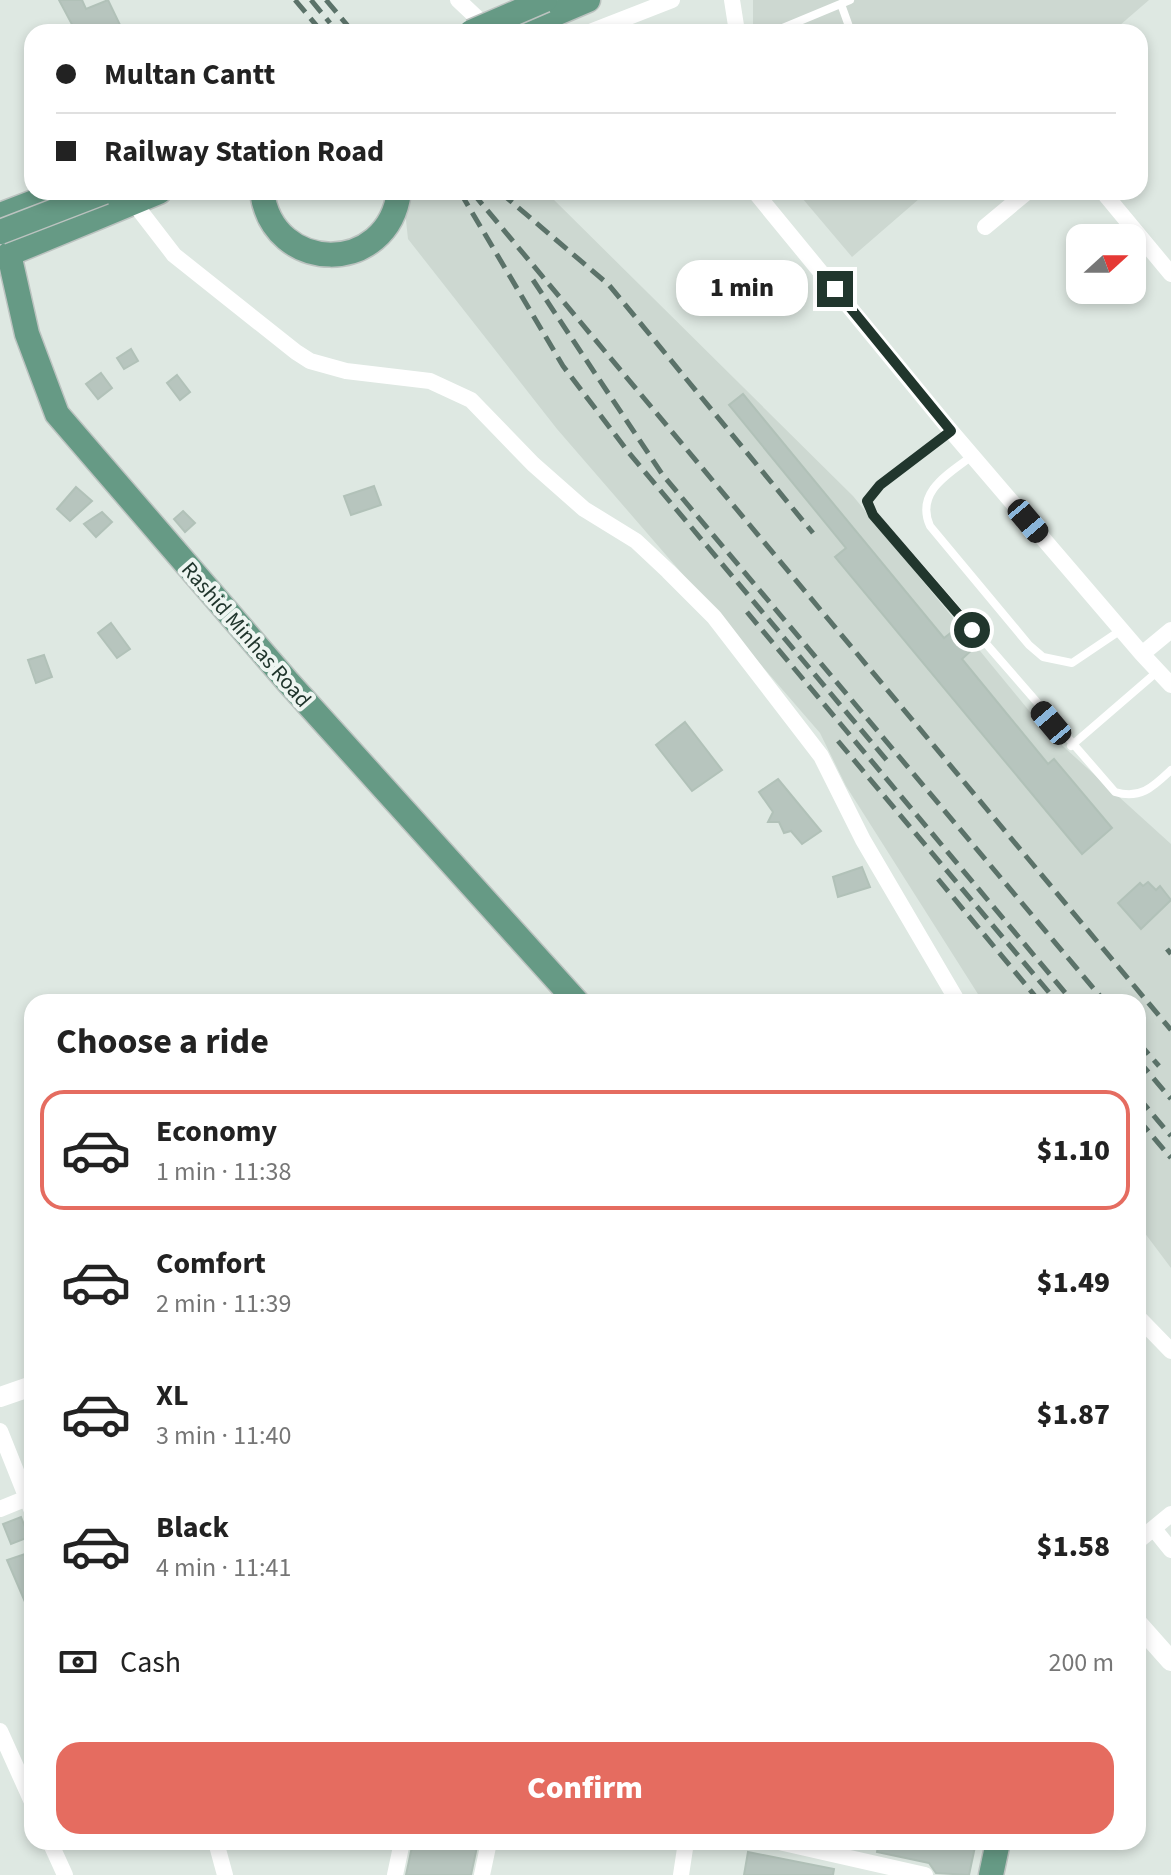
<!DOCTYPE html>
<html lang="en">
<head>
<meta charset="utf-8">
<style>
	:root { --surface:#fff; --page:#f2f2f2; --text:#222; --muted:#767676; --line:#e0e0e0; --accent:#e56c60 }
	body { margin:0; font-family:"Source Sans 3",sans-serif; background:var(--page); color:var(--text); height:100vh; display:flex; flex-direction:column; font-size:30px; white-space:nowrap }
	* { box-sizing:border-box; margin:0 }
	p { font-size:26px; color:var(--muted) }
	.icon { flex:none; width:44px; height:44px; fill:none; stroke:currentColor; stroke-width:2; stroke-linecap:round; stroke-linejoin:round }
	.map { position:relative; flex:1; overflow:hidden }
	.sheet { position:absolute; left:24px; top:994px; width:1122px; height:856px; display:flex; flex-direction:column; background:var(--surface); border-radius:24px; box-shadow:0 4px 12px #0003 }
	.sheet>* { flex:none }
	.top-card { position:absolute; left:24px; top:24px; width:1124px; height:176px; border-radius:24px; box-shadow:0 4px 12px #0003; display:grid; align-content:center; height:176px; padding:0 32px; background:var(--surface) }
	.needle { width:52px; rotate:69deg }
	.tools { position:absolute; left:1066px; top:224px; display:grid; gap:16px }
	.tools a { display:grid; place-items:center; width:80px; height:80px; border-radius:16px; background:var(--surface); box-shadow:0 4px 12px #0003; font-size:40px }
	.end { position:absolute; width:36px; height:36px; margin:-18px; border:10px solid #21362d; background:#fff; box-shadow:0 0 0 4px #fff }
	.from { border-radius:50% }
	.bubble { position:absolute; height:56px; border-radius:24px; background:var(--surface); box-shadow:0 4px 12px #0003; font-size:26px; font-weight:800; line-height:56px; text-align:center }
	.car { position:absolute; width:24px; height:48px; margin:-24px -12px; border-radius:10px; box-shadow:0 0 6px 2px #0007; background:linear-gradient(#222 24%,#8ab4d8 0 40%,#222 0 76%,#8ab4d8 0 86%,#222 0) }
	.top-card b { display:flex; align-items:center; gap:28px; height:76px; font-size:30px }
	.top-card b+b { border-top:2px solid var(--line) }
	.top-card i { width:20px; height:20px; background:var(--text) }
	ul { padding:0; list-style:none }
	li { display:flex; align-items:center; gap:24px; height:120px; margin:0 16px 12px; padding:0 16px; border:4px solid transparent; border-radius:24px }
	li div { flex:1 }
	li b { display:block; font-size:30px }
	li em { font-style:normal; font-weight:800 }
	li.selected { border-color:var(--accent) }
	li>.icon { width:72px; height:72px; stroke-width:1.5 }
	h2 { padding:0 32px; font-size:36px; line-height:96px }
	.pay { display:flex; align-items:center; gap:20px; height:88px; padding:0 32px; font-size:30px }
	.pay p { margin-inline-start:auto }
	.button { display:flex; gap:16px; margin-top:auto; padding:16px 32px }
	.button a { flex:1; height:92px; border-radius:24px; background:var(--accent); color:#fff; font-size:32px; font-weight:800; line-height:92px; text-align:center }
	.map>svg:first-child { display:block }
	.built { fill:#cdd8d1 }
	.building { fill:#b7c5be; stroke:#b1c1b8; stroke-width:2 }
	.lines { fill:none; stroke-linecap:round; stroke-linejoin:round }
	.primary-casing { stroke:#bcc3c0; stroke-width:27 }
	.service { stroke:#fff; stroke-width:8 }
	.minor { stroke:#fff; stroke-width:16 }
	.tertiary { stroke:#fff; stroke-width:20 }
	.primary { stroke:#669a85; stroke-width:24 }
	.rail { stroke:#5b7269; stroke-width:5; stroke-dasharray:16 8; stroke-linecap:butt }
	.primary-bridge-casing { stroke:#bcc3c0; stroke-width:27; stroke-linecap:butt }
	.primary-bridge { stroke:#669a85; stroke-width:24 }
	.route { stroke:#21362d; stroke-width:10 }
	.labels { text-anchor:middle; stroke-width:8; stroke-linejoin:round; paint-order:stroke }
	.street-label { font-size:22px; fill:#21362d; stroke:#eef5f1 }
</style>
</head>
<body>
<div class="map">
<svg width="1171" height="1875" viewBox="0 0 1171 1875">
	<rect width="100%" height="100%" fill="#dee8e2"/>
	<path class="built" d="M753 0H1149L1112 32H753Z
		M403 192H546L853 496 1044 729 1171 844V1268L1138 1224V1002H983L846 786 820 733 557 429 408 239Z
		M797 192H927L852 257Z"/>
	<path class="building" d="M59 0H82L86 9 108 0 122 29 76 32Z
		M131 349 138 361 124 369 117 358Z
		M101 373 112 388 98 399 86 384Z
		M177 375 190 392 180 400 167 383Z
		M743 394 944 638 957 628 974 648 962 659 1048 764 1054 759 1112 828 1082 854 835 557 846 548 729 405Z
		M374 486 381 505 351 515 344 496Z
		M76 487 92 501 70 521 57 509Z
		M183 511 195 523 185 532 174 519Z
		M102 512 112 522 96 537 84 524Z
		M111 623 130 649 117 658 98 633Z
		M44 655 52 677 36 683 28 660Z
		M685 722 722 770 692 791 656 745Z
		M778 779 821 831 802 844 791 831 784 833 779 822H768L773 812 759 792Z
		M862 867 870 887 838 897 833 877Z
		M1148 882 1156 890 1160 886 1171 900 1141 929 1118 903 1140 883 1143 886Z
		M21 1517 29 1537 11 1544 3 1524Z
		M25 1554 32 1572V1618L7 1560Z
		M413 1842H478L471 1875H406Z
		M879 1842H976L969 1875 936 1873 929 1863 877 1852Z
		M748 1852 834 1869 833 1875H744Z"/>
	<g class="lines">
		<g class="primary-casing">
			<path id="primary" d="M513 32 588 0
				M159 192 9 254 27 334 57 414 288 682 577 1002
				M262 192C273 275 388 276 399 192
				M0 215 60 192
				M991 1875 998 1842"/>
		</g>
		<path class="service" d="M841 4 851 32
			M773 32 850 0
			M950 431 880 485 867 501 869 509 1115 792C1140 800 1153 787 1171 770
			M972 456C948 474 915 492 930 526L1029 645 1043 657 1072 663 1121 630
			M1071 746 1158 671"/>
		<path class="minor" d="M458 0 491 31
			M732 0 737 32
			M590 32 672 0
			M755 192 951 431 1142 654 1171 630
			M1103 192 1171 274
			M134 203 174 255 296 352 310 361 346 371 430 381 471 400 533 464 584 509 636 541 668 571 714 617 821 756 863 840 958 1002
			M985 227 1027 192
			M1142 654 1171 685
			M1138 1317 1171 1351
			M0 1431 32 1511
			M0 1509 27 1498
			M1154 1529 1171 1550
			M1138 1541 1171 1514
			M0 1731 32 1802
			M50 1842 65 1875
			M216 1842 225 1875
			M779 1842 925 1875
			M395 1875 402 1842
			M482 1875 489 1842
			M681 1875 686 1842"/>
		<path class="tertiary" d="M0 1397 32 1386
			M1138 1624 1171 1661"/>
		<use href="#primary" class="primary"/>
		<path class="rail" d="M295 0 322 32
			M311 0 330 23
			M326 0 353 32
			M460 192 563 366 629 453 889 763
			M472 192 1171 1030
			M500 192 609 285 813 533
			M533 280 662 474 1105 1002
			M747 612 1073 1002
			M838 741 1052 996
			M938 879 1040 1002
			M1167 949 1171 954
			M1138 1042 1159 1066
			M1138 1060 1171 1099
			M1138 1097 1171 1136
			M1138 1119 1171 1158"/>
		<g class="primary-bridge-casing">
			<path id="primary-bridge" d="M471 32 545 0
				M0 232 104 192"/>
		</g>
		<use href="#primary-bridge" class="primary-bridge"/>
	</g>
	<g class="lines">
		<path class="route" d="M835 289 951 431 880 485 867 501 873 515 972 630"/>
	</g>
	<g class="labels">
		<g class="street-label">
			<text transform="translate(247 634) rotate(49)" y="8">Rashid Minhas Road</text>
		</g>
	</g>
</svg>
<div class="tools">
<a><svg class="needle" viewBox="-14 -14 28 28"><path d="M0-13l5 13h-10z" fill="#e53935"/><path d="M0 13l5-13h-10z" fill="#767676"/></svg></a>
</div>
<i class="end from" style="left:972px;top:630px"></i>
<i class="end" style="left:835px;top:289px"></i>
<div class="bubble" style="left:676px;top:260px;width:132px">1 min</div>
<i class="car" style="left:1028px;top:521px;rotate:140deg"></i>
<i class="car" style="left:1051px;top:723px;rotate:320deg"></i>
<div class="top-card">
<b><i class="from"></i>Multan Cantt</b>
<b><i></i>Railway Station Road</b>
</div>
<section class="sheet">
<h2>Choose a ride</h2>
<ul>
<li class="selected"><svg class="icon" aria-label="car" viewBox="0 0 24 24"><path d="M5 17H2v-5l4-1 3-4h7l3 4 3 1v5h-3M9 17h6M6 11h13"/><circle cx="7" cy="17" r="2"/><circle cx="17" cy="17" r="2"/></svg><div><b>Economy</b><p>1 min · 11:38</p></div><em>$1.10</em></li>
<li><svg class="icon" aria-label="car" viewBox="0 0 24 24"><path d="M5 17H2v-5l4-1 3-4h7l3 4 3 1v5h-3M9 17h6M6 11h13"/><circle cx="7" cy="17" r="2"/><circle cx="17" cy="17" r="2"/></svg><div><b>Comfort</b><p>2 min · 11:39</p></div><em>$1.49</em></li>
<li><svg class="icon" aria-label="car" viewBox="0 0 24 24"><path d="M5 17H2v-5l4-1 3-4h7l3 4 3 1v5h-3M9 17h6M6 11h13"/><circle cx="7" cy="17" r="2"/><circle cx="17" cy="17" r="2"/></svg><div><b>XL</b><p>3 min · 11:40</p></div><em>$1.87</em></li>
<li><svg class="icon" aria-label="car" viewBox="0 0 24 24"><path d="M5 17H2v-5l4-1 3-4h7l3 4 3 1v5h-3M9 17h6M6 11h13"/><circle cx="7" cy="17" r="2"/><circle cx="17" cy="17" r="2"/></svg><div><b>Black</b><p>4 min · 11:41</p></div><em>$1.58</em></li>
</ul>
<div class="pay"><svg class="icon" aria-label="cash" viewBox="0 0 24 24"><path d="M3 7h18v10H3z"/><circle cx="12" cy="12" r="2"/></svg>Cash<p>200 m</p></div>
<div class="button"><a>Confirm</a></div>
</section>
</div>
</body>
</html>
